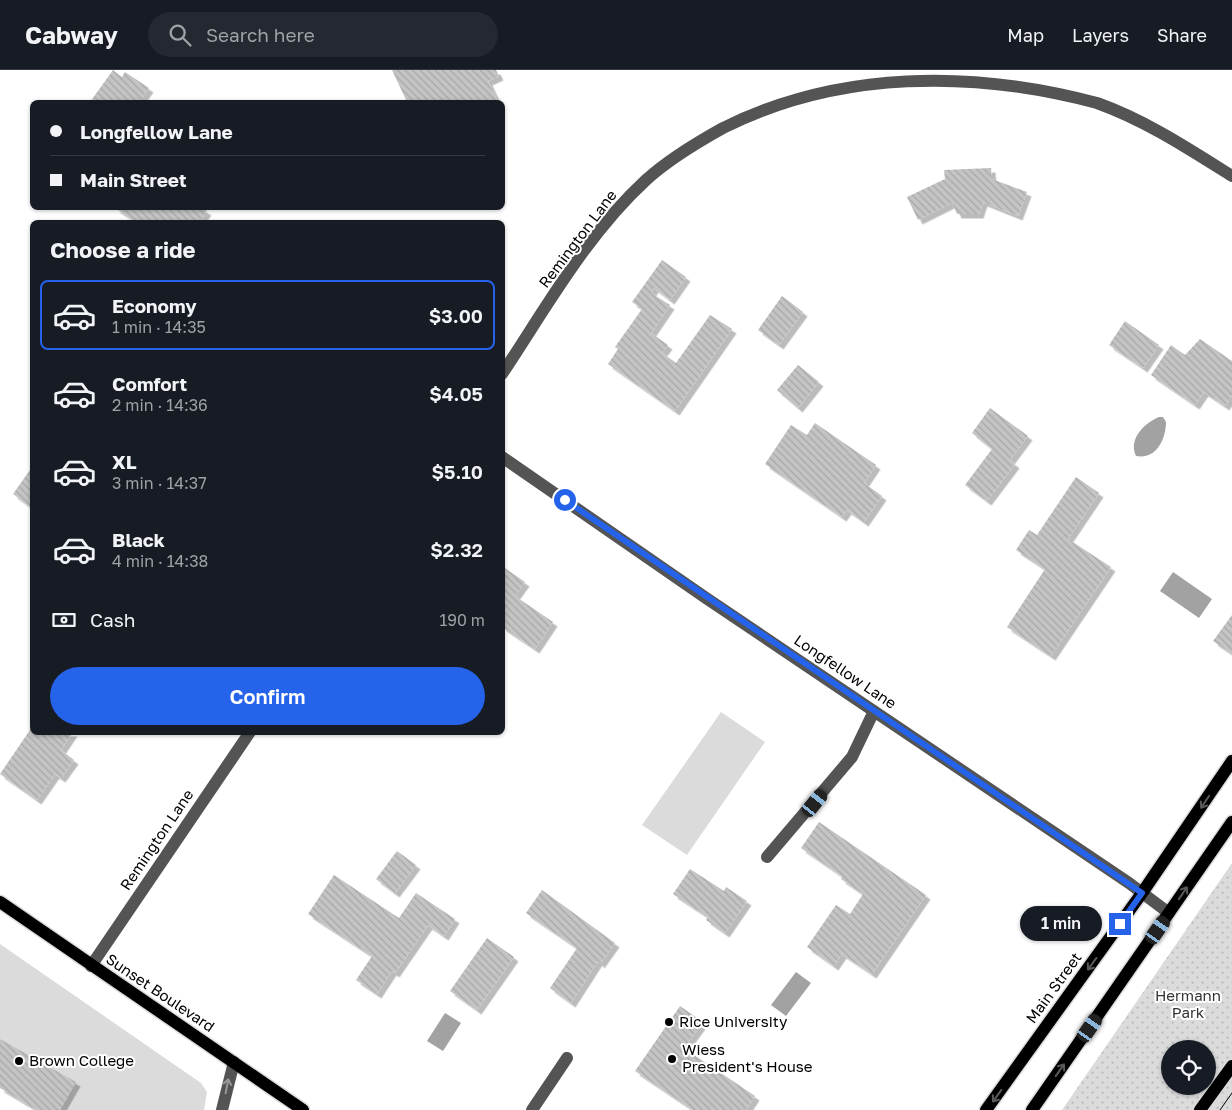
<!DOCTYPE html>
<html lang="en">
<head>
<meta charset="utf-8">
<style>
	:root { --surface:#171b24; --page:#242831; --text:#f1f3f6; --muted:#9ea1a6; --line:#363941; --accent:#2563eb }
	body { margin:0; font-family:"Golos Text",sans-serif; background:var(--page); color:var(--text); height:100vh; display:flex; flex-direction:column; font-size:19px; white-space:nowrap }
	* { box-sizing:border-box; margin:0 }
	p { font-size:16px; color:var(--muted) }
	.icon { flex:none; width:28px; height:28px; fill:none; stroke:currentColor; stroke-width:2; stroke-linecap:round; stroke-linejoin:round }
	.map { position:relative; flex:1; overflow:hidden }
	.side { position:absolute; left:30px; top:150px; width:475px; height:515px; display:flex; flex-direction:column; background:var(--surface); border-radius:8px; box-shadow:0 1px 4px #0004 }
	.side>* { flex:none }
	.top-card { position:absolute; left:30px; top:30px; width:475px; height:110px; border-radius:8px; box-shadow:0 1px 4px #0004; display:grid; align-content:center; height:110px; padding:0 20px; background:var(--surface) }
	.fabs { position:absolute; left:1161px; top:970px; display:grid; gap:10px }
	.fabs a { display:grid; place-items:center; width:55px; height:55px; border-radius:50%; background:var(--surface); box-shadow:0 1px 4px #0004; font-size:25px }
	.end { position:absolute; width:22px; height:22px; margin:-11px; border:6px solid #2563eb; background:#fff; box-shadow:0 0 0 2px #fff }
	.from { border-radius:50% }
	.bubble { position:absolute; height:35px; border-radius:18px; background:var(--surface); box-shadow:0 1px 4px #0004; font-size:16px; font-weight:600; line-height:35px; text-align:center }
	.car { position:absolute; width:15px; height:30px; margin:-15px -8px; border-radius:6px; box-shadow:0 0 4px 1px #0007; background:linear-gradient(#222 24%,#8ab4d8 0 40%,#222 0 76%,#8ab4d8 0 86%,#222 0) }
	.top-card b { display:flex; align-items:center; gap:18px; height:48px; font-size:19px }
	.top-card b+b { border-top:1px solid var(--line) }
	.top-card i { width:12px; height:12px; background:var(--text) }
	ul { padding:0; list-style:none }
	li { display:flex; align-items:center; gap:15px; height:70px; margin:0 10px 8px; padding:0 10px; border:2px solid transparent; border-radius:8px }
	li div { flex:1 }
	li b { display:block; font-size:19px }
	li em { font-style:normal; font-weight:600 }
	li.on { border-color:var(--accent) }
	li>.icon { width:45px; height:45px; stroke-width:1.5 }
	h2 { padding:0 20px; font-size:22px; line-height:60px }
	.pay { display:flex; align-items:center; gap:12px; height:55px; padding:0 20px; font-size:19px }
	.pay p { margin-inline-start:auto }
	.action { display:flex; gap:10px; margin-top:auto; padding:10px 20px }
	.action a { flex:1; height:58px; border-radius:30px; background:var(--accent); color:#fff; font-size:20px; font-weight:600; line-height:58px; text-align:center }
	header { display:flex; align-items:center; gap:30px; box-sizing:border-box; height:70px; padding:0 25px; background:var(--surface); border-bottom:1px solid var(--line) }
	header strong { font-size:24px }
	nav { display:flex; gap:28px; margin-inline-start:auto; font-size:18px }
	.search { width:350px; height:45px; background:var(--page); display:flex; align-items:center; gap:12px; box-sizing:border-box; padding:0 18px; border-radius:28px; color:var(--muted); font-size:19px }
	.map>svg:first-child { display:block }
	.grass { fill:#dbdbdb }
	.park { fill:url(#park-dots); fill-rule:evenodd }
	.water { fill:#a2a2a2 }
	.building { fill:url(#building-back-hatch); filter:url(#shadow) }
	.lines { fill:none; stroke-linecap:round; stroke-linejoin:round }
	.major-casing { stroke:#dbdbdb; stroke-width:15 }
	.minor { stroke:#545454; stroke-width:12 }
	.major { stroke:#000; stroke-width:12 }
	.tram { stroke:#000; stroke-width:1 }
	.oneway { stroke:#595959 }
	.oneway2 { stroke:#989898 }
	.route { stroke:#2563eb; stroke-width:6 }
	.poi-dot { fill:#000; stroke:#fff; stroke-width:2 }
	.labels { text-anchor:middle; stroke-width:4; stroke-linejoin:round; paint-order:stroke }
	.street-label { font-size:15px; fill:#000; stroke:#fff }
	.park-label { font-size:15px; fill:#323232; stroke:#fff }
	.poi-label { font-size:15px; fill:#000; stroke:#fff; text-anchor:start }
</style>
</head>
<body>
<header>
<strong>Cabway</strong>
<div class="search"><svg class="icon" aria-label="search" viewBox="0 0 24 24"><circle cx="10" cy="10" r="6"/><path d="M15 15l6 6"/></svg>Search here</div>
<nav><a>Map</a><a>Layers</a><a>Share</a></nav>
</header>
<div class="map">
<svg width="1232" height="1040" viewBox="0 0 1232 1040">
	<defs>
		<pattern id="park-dots" width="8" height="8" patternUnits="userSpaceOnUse" patternTransform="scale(1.25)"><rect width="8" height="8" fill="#dbdbdb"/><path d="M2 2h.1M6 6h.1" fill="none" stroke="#bababa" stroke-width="1.8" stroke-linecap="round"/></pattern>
		<pattern id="building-back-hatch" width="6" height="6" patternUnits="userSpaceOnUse" patternTransform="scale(1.25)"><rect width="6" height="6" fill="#c4c4c4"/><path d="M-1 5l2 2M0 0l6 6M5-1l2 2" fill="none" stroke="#a7a7a7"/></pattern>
		<filter id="shadow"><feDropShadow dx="4.5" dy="4.5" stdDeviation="0" flood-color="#0004"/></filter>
	</defs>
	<rect width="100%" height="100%" fill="#fff"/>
	<path class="grass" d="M721 642 765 672 687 785 642 755Z
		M0 874 201 1013 207 1022 204 1040H60L0 969Z"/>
	<path class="park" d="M1232 793V1040H1062ZM1170 979H1208V1016H1170Z"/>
	<path class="water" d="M1159 347H1163L1166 352C1166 368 1157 390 1136 386 1128 370 1144 353 1159 347Z
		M1173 502 1212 529 1199 548 1160 521Z
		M796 902 811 913 786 946 771 935Z
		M445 943 461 953 443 981 427 971Z"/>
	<path class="building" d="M113 0 122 7 125 2 149 18 139 32H90Z
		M392 0H496L499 6 488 11 497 30 492 32H407Z
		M991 98 992 109 1027 122 1018 146 983 132 979 144H957L952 133 918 150 907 127 945 109 944 100Z
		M115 138H202L207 141 199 152H137Z
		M662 190 686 207 670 230 654 218 651 223 670 235 651 263 668 275 662 283 676 293 710 245 732 259 675 341 608 294 618 279 615 277 642 239 632 232Z
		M782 226 803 242 779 275 758 260Z
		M1125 251 1159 275 1143 298 1109 275Z
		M1200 269 1232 291V325L1225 336 1204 322 1195 335 1151 305 1171 275 1185 285Z
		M798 295 819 312 798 338 777 320Z
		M990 338 1028 366 1010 390 1015 394 987 431 965 415 992 379 972 363Z
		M815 353 876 395 864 413 882 426 864 452 847 440 842 447 765 394 791 355 807 365Z
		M32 397V438L13 424Z
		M1076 407 1099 423 1068 469 1111 497 1051 586 1007 557 1045 499 1016 480 1029 460 1037 465Z
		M502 496 525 512 515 526 553 552 535 579 502 557Z
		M1232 545V584L1213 571Z
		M32 657V662H73L61 680 74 690 61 708 55 704 37 730 0 704Z
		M819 752 926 825 872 904 842 884 834 896 807 877 836 835 850 844 863 824 841 809 842 806 801 778Z
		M397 781 416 795 395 823 376 809Z
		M690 799 724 821 726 817 747 831 725 863 706 850 708 847 673 824Z
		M334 805 399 848 416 823 455 849 444 866 428 855 395 903 392 901 377 924 356 910 372 886 308 844Z
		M542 820 615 873 600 894 598 891 571 933 550 918 577 878 526 843Z
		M487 868 514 887 477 940 450 921Z
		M680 936 703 952 684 978 755 1026 746 1040H693L635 1001Z
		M0 969 76 1012 60 1040H37L0 1018Z"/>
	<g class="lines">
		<g class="major-casing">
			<path id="major" d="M0 832 303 1040
				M986 1040 1142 823 1232 691
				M1032 1040 1232 752
				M1200 1040 1232 996"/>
		</g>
		<path class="minor" d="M502 304C546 238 587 164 646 110 669 89 696 73 723 58 839 0 973 0 1097 33 1145 50 1189 79 1232 106
			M502 387 706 528 1129 813 1169 843
			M767 787 852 687 874 641
			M91 896 250 662
			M222 1040 234 992
			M532 1040 567 988"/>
		<use href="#major" class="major"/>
		<path class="tram" d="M1220 1040 1232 1023"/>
	</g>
	<defs><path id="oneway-shaft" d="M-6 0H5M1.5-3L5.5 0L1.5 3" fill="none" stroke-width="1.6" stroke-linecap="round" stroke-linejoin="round" transform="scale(1.25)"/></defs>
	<g class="oneway">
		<use href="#oneway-shaft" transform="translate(1205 732) rotate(124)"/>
		<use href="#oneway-shaft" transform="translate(1183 823) rotate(-56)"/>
		<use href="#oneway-shaft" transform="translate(1092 894) rotate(126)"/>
		<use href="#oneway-shaft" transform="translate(1060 1000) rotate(-55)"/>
		<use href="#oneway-shaft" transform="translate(997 1026) rotate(126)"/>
	</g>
	<use class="oneway2" href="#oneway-shaft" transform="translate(227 1016) rotate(-79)"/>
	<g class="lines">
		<path class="route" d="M565 430 1142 823 1120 854"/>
	</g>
	<g class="poi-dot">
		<circle cx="669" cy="952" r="5"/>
		<circle cx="672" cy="989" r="5"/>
		<circle cx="19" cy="991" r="5"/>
	</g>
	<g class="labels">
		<g class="street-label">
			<text transform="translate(578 169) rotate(-53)" y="5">Remington Lane</text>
			<text transform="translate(845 602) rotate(34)" y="5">Longfellow Lane</text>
			<text transform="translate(157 770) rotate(-56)" y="5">Remington Lane</text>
			<text transform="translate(1054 918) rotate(-54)" y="5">Main Street</text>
			<text transform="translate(160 923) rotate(34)" y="5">Sunset Boulevard</text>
		</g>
		<g class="park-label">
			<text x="1188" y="931">Hermann<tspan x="1188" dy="17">Park</tspan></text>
		</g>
		<g class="poi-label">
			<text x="679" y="957">Rice University</text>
			<text x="682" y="985">Wiess<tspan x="682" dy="17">President's House</tspan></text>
			<text x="29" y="996">Brown College</text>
		</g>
	</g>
</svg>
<div class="fabs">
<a><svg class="icon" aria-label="locate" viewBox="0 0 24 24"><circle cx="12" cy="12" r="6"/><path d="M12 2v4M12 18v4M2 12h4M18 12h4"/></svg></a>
</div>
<i class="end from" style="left:565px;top:430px"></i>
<i class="end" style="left:1120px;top:854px"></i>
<div class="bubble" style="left:1020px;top:836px;width:82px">1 min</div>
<i class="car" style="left:815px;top:733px;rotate:39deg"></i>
<i class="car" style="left:1158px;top:860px;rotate:35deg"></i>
<i class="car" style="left:1090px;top:958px;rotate:35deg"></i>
<div class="top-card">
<b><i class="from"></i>Longfellow Lane</b>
<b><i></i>Main Street</b>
</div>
<section class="side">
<h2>Choose a ride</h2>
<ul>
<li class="on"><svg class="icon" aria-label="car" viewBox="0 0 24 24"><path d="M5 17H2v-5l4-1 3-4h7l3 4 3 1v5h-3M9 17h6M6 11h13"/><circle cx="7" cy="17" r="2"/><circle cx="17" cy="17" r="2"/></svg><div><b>Economy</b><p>1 min · 14:35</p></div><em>$3.00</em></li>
<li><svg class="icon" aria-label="car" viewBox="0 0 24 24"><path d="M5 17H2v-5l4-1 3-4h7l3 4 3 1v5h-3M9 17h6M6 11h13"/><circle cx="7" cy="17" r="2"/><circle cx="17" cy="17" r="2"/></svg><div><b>Comfort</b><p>2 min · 14:36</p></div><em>$4.05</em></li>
<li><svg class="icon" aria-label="car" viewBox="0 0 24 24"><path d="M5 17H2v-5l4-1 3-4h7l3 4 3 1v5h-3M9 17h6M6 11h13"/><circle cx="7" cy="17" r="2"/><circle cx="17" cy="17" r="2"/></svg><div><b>XL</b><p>3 min · 14:37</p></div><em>$5.10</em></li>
<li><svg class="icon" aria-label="car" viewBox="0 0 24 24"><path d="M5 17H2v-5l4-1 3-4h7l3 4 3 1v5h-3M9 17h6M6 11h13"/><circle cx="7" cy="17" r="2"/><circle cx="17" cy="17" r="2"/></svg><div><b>Black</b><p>4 min · 14:38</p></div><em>$2.32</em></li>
</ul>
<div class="pay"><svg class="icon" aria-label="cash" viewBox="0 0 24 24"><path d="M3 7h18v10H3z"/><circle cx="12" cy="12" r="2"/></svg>Cash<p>190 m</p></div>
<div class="action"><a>Confirm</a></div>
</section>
</div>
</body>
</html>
